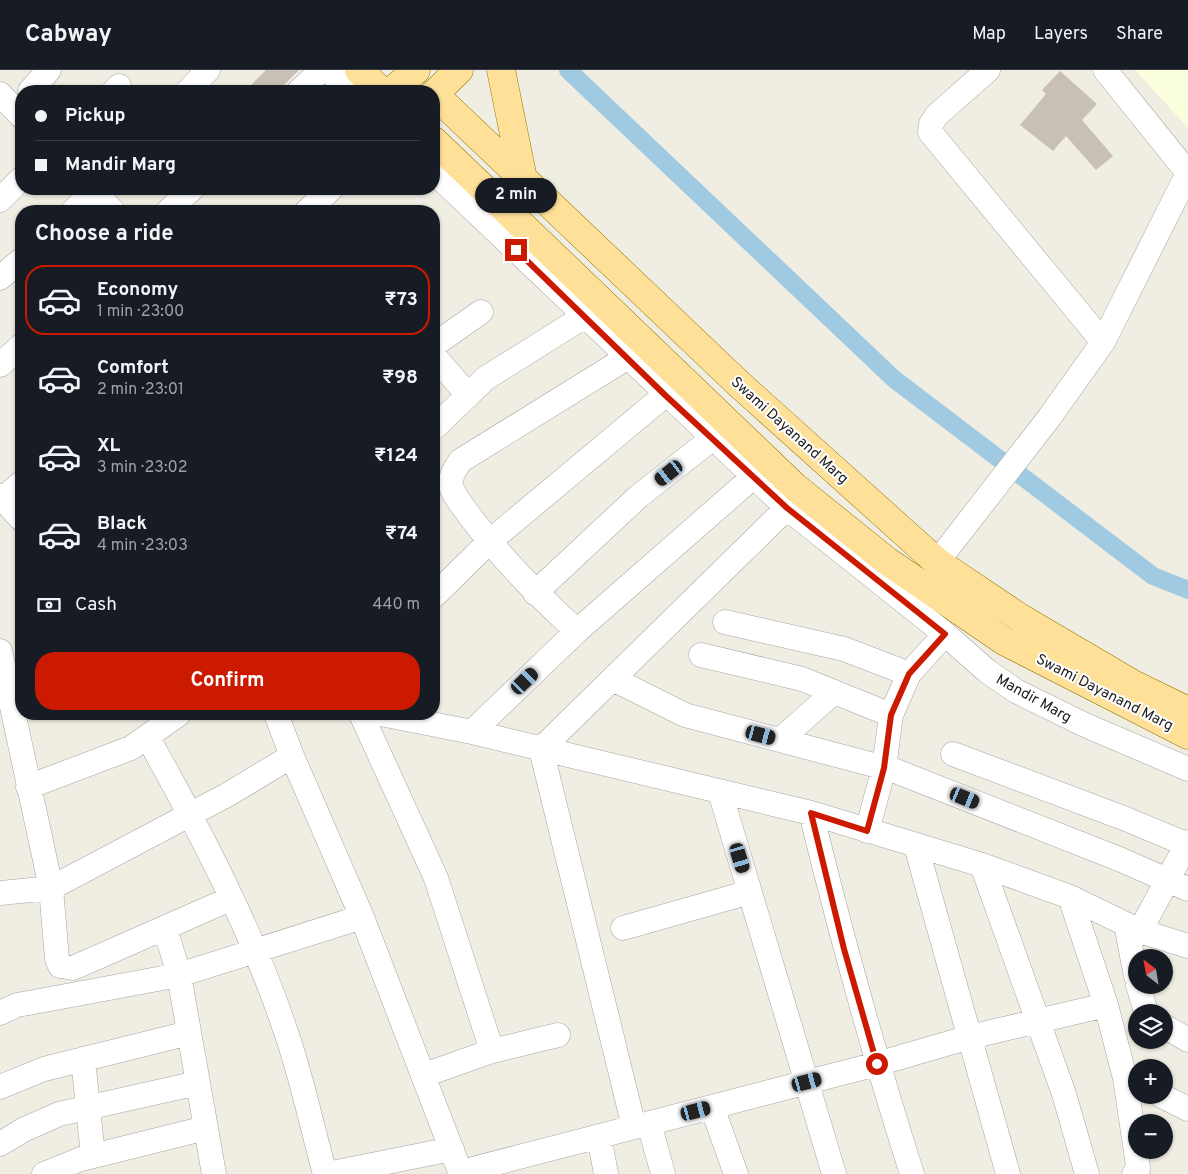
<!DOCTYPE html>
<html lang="en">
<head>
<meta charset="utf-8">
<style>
	:root { --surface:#171b24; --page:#20242c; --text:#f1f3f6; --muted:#9ea1a6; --line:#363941; --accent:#cc1a00 }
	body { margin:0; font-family:Overpass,sans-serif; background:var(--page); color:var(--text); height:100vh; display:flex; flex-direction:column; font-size:19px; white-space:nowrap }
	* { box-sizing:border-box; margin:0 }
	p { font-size:16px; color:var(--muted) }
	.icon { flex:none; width:28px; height:28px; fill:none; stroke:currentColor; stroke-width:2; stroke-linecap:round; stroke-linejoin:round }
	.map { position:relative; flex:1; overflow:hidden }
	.side { position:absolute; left:15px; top:135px; width:425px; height:515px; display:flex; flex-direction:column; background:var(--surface); border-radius:20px; box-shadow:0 1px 4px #0004 }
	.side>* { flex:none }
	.guide { position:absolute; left:15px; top:15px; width:425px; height:110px; border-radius:20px; box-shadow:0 1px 4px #0004; display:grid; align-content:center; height:110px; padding:0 20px; background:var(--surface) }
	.needle { width:32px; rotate:329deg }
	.tools { position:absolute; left:1128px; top:879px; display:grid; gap:10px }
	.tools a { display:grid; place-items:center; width:45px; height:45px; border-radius:50%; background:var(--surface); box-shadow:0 1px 4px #0004; font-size:25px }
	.end { position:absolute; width:22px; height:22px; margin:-11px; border:6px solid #cc1a00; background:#fff; box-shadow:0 0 0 2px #fff }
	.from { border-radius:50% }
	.bubble { position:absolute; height:35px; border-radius:18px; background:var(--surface); box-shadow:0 1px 4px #0004; font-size:16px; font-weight:700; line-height:35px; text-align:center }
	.car { position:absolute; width:15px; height:30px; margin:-15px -8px; border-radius:6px; box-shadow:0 0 4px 1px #0007; background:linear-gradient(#222 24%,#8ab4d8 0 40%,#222 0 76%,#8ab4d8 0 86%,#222 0) }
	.guide b { display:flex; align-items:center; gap:18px; height:48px; font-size:19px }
	.guide b+b { border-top:1px solid var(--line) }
	.guide i { width:12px; height:12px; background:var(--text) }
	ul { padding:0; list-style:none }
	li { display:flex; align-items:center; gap:15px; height:70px; margin:0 10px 8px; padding:0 10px; border:2px solid transparent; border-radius:20px }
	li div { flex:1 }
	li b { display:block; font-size:19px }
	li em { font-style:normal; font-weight:700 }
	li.current { border-color:var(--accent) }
	li>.icon { width:45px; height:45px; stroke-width:1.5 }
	h2 { padding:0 20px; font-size:22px; line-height:60px }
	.pay { display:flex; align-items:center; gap:12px; height:55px; padding:0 20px; font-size:19px }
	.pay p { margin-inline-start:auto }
	.primary-button { display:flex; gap:10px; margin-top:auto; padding:10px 20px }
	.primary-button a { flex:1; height:58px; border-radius:20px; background:var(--accent); color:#fff; font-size:20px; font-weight:700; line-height:58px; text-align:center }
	header { display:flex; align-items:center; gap:30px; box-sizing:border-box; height:70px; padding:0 25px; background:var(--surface); border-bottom:1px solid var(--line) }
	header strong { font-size:24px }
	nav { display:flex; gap:28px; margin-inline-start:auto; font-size:18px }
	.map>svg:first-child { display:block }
	.education { fill:#fbffdd }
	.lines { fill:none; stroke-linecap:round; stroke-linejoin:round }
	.canal { stroke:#9fcae2; stroke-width:18 }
	.building { fill:#c8c0b6 }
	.minor-casing { stroke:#a5a5a5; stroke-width:25 }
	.major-casing { stroke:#987900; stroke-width:29 }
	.minor { stroke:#fff; stroke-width:24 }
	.major { stroke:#ffe099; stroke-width:28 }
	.route { stroke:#cc1a00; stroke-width:6 }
	.labels { text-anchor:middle; stroke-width:4; stroke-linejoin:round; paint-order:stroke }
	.street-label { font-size:15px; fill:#1e1e1e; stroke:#fff }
</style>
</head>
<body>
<header>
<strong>Cabway</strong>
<nav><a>Map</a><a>Layers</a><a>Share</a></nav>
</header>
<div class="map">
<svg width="1188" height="1104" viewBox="0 0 1188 1104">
	<rect width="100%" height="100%" fill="#f0ede3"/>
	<path class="education" d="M1135 0H1188V58Z"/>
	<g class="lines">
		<path class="canal" d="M568 0 894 309 1153 506 1188 520"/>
	</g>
	<path class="building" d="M266 0H299L278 21H245Z
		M1060 1 1097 34 1082 50 1113 86 1096 100 1066 66 1053 81 1020 55 1046 24 1042 20Z"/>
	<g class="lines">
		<g class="minor-casing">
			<path id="minor" d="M328 0 350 21
				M988 0 937 45 931 54 930 62 1103 272
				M30 21 49 0
				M114 21 119 16
				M188 21 208 0
				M299 21 322 0
				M0 24 21 46
				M434 102 787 438 945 564 987 601 1016 621 1085 655 1188 699
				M91 119 113 141
				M0 130 21 109
				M73 141 96 119
				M168 141 192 119
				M307 141 331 119
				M0 208 21 190
				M434 275 481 242
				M434 286 468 325
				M0 295 21 276
				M434 358 486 308 585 246
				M0 426 21 449
				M0 431 21 413
				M937 492 1049 348 1103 272 1188 103 1105 0
				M535 523 639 426 713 368
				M434 526 489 472 665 325
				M725 552 844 579 909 604
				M577 561C537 525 501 488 469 445 463 436 454 427 451 416 449 407 456 398 460 391L628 287
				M0 581 51 818 57 889 60 896 73 898 230 829
				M701 585 802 609 891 645
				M613 609 685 645 893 700 1119 789 1188 819
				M276 644 292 686 362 847 461 1104
				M361 644 436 808 492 981
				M381 644 472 662 811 743 982 795 1070 827 1140 861 1188 876
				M472 662 577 561 753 407
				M148 668C200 761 252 860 286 962 302 1008 312 1057 325 1104
				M780 670 834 622
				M953 684 1126 749 1188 775
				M28 717 131 678 179 644
				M720 722 834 1104
				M811 743C841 865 874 985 912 1104
				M867 761 884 698 891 645 909 604 945 564
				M916 776 1008 1104
				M982 795 1064 1024 1087 1104
				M0 823 51 818 227 725 292 686
				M1070 827 1106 935 1125 1008 1137 1089 1138 1099 1134 1104
				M1126 855 1136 906
				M165 858 179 905 214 1104
				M623 858 750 822
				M1140 861 1188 772
				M1138 915 1146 942
				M0 943 17 935 34 932 179 905 362 847
				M1164 956 1188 970
				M83 989 93 1086
				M424 1005 492 981 558 965
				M0 1017 44 999 189 963
				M1160 1025 1188 1039
				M712 1037 736 1104
				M649 1053 663 1104
				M634 1057 541 679 787 438
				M599 1066 606 1104
				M0 1074 23 1060 59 1044 198 1013
				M461 1102 877 994 970 967 1106 935
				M44 1104 81 1089 206 1058
				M327 1104 452 1079"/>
		</g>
		<g class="major-casing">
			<path id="major" d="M359 0 381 21
				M501 0 523 109
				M392 21 416 0
				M434 24 739 314 937 492 1019 547 1133 614 1188 641
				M434 24 459 0
				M434 71 795 417 887 491 1004 571 1188 665"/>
		</g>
		<use href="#minor" class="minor"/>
		<use href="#major" class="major"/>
	</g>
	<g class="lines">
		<path class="route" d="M516 180 665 325 787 438 945 564 909 604 891 645 884 698 867 761 811 743 844 879 877 994"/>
	</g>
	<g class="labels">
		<g class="street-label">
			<text transform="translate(790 360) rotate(42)" y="5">Swami Dayanand Marg</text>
			<text transform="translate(1105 622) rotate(27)" y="5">Swami Dayanand Marg</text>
			<text transform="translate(1034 628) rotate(29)" y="5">Mandir Marg</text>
		</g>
	</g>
</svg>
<div class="tools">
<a><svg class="needle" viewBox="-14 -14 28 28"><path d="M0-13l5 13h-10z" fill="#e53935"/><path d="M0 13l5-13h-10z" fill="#9ea1a6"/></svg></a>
<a><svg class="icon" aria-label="layers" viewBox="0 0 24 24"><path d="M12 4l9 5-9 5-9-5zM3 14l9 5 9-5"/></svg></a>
<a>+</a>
<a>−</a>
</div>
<i class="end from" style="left:877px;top:994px"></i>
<i class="end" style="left:516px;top:180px"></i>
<div class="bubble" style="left:475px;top:108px;width:82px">2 min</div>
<i class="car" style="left:669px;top:403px;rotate:232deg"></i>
<i class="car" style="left:525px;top:611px;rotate:46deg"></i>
<i class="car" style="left:761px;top:665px;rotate:105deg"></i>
<i class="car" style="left:965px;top:728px;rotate:112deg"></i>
<i class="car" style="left:740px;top:788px;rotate:163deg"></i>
<i class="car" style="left:807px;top:1012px;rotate:75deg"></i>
<i class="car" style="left:696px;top:1041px;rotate:75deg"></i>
<div class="guide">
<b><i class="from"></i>Pickup</b>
<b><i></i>Mandir Marg</b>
</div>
<section class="side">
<h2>Choose a ride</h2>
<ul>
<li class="current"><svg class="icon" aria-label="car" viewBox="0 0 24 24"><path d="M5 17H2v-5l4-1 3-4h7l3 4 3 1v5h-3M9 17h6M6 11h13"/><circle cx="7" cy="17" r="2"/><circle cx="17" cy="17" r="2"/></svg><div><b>Economy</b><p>1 min · 23:00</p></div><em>₹73</em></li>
<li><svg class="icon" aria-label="car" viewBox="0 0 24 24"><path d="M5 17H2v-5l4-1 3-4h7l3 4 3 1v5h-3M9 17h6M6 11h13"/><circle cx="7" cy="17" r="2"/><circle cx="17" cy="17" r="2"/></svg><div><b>Comfort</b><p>2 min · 23:01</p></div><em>₹98</em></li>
<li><svg class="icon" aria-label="car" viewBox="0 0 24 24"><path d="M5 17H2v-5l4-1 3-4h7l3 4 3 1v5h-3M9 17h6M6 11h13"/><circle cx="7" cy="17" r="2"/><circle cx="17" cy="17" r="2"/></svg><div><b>XL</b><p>3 min · 23:02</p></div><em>₹124</em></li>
<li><svg class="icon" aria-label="car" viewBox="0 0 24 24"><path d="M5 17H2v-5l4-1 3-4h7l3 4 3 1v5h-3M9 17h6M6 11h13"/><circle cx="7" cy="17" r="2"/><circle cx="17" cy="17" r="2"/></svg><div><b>Black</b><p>4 min · 23:03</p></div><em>₹74</em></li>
</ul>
<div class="pay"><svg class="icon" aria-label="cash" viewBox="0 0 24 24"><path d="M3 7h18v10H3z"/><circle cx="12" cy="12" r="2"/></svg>Cash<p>440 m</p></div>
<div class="primary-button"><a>Confirm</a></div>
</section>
</div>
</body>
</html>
